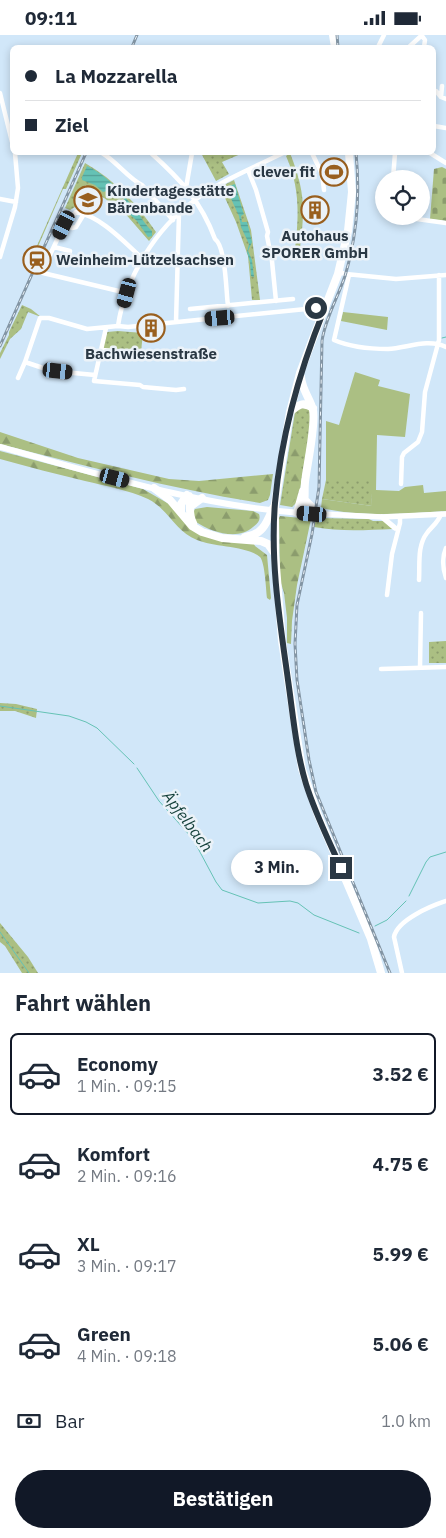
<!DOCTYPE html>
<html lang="de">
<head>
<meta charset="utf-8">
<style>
	:root { --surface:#fff; --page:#f2f2f3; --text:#1f2937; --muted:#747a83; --line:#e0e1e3; --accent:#111827 }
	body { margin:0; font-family:"IBM Plex Sans",sans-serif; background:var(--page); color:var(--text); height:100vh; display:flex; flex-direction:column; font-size:19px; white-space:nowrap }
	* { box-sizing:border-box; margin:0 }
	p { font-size:16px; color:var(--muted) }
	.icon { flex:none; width:28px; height:28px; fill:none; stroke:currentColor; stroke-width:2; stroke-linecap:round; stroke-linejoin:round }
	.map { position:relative; height:938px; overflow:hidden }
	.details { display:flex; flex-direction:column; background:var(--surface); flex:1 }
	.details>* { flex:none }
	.top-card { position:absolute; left:10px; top:10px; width:426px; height:110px; border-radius:8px; box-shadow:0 2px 8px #0003; display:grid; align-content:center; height:110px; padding:0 15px; background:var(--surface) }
	.controls { position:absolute; left:375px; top:135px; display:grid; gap:10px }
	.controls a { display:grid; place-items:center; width:55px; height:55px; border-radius:50%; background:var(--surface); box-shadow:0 2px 8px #0003; font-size:25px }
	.end { position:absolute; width:22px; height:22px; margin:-11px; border:6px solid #2a3844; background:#fff; box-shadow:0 0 0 2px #fff }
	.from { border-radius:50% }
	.bubble { position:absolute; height:35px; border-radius:18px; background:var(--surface); box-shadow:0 2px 8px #0003; font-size:16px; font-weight:800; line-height:35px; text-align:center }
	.car { position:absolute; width:15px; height:30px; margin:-15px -8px; border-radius:6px; box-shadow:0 0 4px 1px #0007; background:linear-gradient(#222 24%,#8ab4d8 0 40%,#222 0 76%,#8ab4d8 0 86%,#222 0) }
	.top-card b { display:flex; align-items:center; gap:18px; height:48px; font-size:19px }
	.top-card b+b { border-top:1px solid var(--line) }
	.top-card i { width:12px; height:12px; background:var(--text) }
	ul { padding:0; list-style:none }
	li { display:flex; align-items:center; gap:15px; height:82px; margin:0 10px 8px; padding:0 5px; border:2px solid transparent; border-radius:8px }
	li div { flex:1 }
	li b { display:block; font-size:19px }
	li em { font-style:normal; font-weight:800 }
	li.on { border-color:var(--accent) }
	li>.icon { width:45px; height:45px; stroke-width:1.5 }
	h2 { padding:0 15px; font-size:22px; line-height:60px }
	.pay { display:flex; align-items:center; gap:12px; height:55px; padding:0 15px; font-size:19px }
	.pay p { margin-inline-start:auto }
	.primary-button { display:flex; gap:10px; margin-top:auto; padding:10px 15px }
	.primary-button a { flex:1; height:58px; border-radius:30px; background:var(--accent); color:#fff; font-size:20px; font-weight:800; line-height:58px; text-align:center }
	.status { display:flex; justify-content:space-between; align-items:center; height:35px; padding:0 25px; background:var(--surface); direction:ltr }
	.status svg { height:14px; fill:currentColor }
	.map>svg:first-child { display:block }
	.grass { fill:url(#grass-dots) }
	.forest { fill:url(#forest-firs) }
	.cemetery { fill:url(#cemetery-stones) }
	.garden { fill:#abbf83 }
	.water { fill:url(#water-rules) }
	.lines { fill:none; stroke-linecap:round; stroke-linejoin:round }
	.stream { stroke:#65c2b5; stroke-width:1 }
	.minor { stroke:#fff; stroke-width:4.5 }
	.tertiary { stroke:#fff; stroke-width:5.5 }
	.secondary { stroke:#fff; stroke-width:6 }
	.primary { stroke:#fff; stroke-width:8 }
	.rail-casing { stroke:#8395a4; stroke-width:3 }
	.rail { stroke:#ebf2f8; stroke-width:1; stroke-dasharray:4; stroke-linecap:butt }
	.route { stroke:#2a3844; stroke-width:6 }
	.labels { text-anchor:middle; stroke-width:5; stroke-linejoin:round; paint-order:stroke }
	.poi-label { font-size:15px; font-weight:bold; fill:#2a3844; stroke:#ebf2f8; text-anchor:start }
	.water-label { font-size:16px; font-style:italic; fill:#133f39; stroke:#ebf2f8 }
</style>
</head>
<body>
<div class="status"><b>09:11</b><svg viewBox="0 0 49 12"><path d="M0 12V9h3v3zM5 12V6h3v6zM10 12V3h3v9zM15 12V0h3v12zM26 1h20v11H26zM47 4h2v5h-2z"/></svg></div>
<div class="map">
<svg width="446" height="938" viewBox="0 0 446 938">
	<defs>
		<pattern id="grass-dots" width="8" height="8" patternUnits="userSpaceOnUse" patternTransform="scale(1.25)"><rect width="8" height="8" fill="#abbf83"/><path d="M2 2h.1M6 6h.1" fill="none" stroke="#8b9c6d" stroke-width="1.8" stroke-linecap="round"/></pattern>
		<pattern id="forest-firs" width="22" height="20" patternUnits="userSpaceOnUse" patternTransform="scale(1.25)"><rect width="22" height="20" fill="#abbf83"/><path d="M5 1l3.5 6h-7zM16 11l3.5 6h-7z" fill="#8b9c6d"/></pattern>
		<pattern id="cemetery-stones" width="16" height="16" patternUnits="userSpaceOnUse" patternTransform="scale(1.25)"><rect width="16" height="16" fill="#abbf83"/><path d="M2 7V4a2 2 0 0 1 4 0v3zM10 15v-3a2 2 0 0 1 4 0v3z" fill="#8b9c6d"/></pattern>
		<pattern id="water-rules" width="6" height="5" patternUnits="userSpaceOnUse" patternTransform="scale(1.25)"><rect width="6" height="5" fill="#65c2b5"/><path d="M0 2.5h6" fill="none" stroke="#539f95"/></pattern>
	</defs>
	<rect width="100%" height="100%" fill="#d1e7f9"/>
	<path class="grass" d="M78 118H82L66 154H63L30 230 28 231Z
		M201 118H243L222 127 229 139 216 146Z
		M290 118C305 156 305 173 300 213L295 214C299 181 300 152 286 121Z
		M85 128C115 145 137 169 156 197L149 206 123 176 85 150 75 172 70 175 65 173Z
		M234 145 251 195 260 265H252L248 221 236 187 220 152Z
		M22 270 31 274 41 282 28 277 21 294 10 304 0 324V318L9 300V297Z
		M118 296 143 298 141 317 105 314 103 312 107 297Z
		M309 372 312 381 300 455 297 467 292 472 280 470 295 377 297 373Z
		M326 445H371L372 471 322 464Z
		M316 483 369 484 373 486H384L393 494C367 495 340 497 314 492Z
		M446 606V628H429V607Z
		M0 668 16 669 37 674 36 683 15 676H0Z
		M0 888 28 922 38 938H22L5 911 0 907Z"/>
	<path class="forest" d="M0 397 78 423 169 444 199 446 273 439 270 460 268 465 260 468C172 454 86 431 0 409Z
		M294 399H298L305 409C304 414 302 416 301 421 300 434 303 467 287 471L284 467C300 440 283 423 294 399Z
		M0 416 143 454 169 469 193 494 253 507 255 511 267 520 271 563 270 565 267 563C266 554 265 528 260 522 248 511 213 512 197 505 176 497 168 474 148 464 128 455 106 451 85 446 57 439 28 432 0 424Z
		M207 472 253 476 259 479C261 485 258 488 253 492 238 506 211 497 196 487L193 478 195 474Z
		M280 481 311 484 297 550 292 586 291 609 287 608V583L284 558 280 545 279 483Z"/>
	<path class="cemetery" d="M442 132 446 134V186L430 184 434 134Z"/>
	<path class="garden" d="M343 277 388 282 387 295 341 286Z
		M355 337 380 345 378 351 410 359 405 402 377 400 376 455 399 456 405 452 423 450 424 458 446 456V476C405 479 361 482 321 473L322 464 372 471 370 445H326V386L339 390Z"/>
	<path class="water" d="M87 131C108 141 121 157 135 174 141 181 145 190 152 196V201L148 202 137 186 127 177C123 163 127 162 113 154L103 157 95 150 82 145V142Z
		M235 149 243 177 244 179 241 181 242 187H247L252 207 248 216 252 225 254 242 251 241 250 227 247 217 249 209 241 192 239 181 227 155 229 151Z"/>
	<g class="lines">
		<path class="stream" d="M442 303 446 302
			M0 671 69 681 86 687 97 693 134 729
			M137 733 159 766 193 804 216 847 222 855 258 868 290 866 298 868 314 880 359 898
			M409 861 426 827 430 822 446 817
			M375 891 387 885 406 866
			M0 897 29 938"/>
		<path class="minor" d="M422 1 425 5 424 12
			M378 12 384 0
			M409 12 422 0
			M434 56H436L441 62 446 64
			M0 58 12 107
			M441 62 442 51
			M434 91 446 93
			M102 118C116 126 129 144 142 150L173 185
			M151 118C180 144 201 166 215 204 226 212 226 257 228 271
			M312 118 322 139 324 155
			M430 118 446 128
			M248 135 256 155 268 197 267 201 272 226 276 266
			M393 144 395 118
			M411 144 412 139
			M186 153 192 118
			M0 164 16 167
			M395 181 446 188
			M64 190 72 193 76 192 84 179
			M54 212 70 216 67 229
			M0 222 15 172 18 153 15 118
			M338 237 346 239 396 244 446 240
			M349 240 334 305C350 312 371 314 388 314 407 313 428 303 446 312
			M127 258 43 238 42 237 64 190 76 177C101 181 125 208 143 224
			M190 274 293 264
			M176 287 179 178
			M118 291C125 243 156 193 195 165 222 145 253 133 283 118
			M106 293 94 346 140 350 143 352 176 355 184 354
			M102 315 139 318
			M95 340 52 336 25 327 40 283H49L87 294 118 291 128 292 316 273 324 275
			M18 343 25 327
			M401 449 402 422 404 418 418 407 422 397 425 357 439 305V240
			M446 513C442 522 443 534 446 543
			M419 545C420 529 417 511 427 498 432 491 438 488 441 479
			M387 560 392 519 400 488V481
			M420 632 421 578
			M381 634 446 632
			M402 938 394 902C397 885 431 871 446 866"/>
		<path class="tertiary" d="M302 478 382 482 446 479
			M382 482 395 493"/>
		<path class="secondary" d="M0 412C99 439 199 471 301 478"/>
		<path class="primary" d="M333 0 335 12
			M349 118 352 157 348 196 338 239 312 306 300 338 290 377 275 469V519L282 606 302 734 318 780 371 904 381 938
			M301 342C302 355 310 363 313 375 316 390 307 430 305 447 304 458 306 468 302 478
			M290 377C298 370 303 366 313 373
			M154 453 170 465 192 491 202 497 222 503 261 506 268 509 275 519
			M189 461C191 470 188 479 193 488
			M305 465 320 480
			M191 471 202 463
			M181 477V469L187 460
			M297 478 303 456
			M245 502C263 500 267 487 273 473"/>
		<g class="rail-casing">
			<path id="rail" d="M337 0 338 12
				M132 12 137 0
				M356 118C360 158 357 201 345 241 338 262 325 284 322 306L319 452 312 499 297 570 295 609 297 645 309 725 316 757 390 938
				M0 311 86 118"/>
		</g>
		<use href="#rail" class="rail"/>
	</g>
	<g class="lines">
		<path class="route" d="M316 273 324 275C299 337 281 401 275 468 270 527 280 587 288 645 293 680 296 716 306 749 315 778 329 806 341 833"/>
	</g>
	<defs>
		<g id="stadium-ring" transform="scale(1.4375)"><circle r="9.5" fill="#ebf2f8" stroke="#995f1e" stroke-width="1.5"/><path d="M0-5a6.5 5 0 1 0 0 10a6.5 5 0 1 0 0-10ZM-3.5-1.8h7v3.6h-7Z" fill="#995f1e"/></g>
		<g id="school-ring" transform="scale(1.4375)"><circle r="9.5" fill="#ebf2f8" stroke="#995f1e" stroke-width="1.5"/><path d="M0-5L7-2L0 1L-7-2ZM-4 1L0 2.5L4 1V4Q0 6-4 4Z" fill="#995f1e"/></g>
		<g id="building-ring" transform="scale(1.4375)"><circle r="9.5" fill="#ebf2f8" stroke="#995f1e" stroke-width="1.5"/><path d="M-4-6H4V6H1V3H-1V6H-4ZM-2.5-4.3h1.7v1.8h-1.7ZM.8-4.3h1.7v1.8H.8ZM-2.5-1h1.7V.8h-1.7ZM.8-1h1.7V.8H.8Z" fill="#995f1e"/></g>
		<g id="station-ring" transform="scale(1.4375)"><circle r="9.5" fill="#ebf2f8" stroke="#995f1e" stroke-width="1.5"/><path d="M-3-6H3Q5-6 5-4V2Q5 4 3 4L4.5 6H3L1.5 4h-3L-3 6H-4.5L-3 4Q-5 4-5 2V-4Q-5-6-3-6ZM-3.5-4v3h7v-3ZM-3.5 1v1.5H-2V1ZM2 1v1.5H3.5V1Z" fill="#995f1e"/></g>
	</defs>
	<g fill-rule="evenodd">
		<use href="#stadium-ring" x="334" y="137"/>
		<use href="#school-ring" x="88" y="165"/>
		<use href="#building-ring" x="315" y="175"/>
		<use href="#station-ring" x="37" y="225"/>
		<use href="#building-ring" x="151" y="293"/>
	</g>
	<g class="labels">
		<g class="poi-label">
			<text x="315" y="142" text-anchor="end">clever fit</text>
			<text x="107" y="161">Kindertagesstätte<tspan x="107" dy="17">Bärenbande</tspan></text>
			<text x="315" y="206" text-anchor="middle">Autohaus<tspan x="315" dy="17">SPORER GmbH</tspan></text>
			<text x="56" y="230">Weinheim-Lützelsachsen</text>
			<text x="151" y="324" text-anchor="middle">Bachwiesenstraße</text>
		</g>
		<g class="water-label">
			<text transform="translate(188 786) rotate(53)" y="6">Äpfelbach</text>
		</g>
	</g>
</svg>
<div class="controls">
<a><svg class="icon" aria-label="locate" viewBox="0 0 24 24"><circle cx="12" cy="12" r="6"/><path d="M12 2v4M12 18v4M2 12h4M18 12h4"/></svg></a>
</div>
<i class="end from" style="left:316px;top:273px"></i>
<i class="end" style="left:341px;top:833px"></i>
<div class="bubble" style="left:231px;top:815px;width:92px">3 Min.</div>
<i class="car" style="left:64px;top:190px;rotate:206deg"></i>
<i class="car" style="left:127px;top:258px;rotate:195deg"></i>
<i class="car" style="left:220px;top:283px;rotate:265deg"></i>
<i class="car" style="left:58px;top:336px;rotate:96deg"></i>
<i class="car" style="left:115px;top:443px;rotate:105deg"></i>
<i class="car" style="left:312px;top:479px;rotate:275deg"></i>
<div class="top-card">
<b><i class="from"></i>La Mozzarella</b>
<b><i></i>Ziel</b>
</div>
</div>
<section class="details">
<h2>Fahrt wählen</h2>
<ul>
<li class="on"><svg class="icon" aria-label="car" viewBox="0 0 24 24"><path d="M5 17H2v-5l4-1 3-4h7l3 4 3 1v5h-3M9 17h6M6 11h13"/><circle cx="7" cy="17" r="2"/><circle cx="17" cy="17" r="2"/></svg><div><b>Economy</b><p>1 Min. · 09:15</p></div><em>3.52 €</em></li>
<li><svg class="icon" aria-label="car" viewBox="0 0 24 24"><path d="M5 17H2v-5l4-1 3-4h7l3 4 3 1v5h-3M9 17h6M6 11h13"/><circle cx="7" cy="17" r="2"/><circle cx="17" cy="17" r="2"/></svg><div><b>Komfort</b><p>2 Min. · 09:16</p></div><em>4.75 €</em></li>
<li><svg class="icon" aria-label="car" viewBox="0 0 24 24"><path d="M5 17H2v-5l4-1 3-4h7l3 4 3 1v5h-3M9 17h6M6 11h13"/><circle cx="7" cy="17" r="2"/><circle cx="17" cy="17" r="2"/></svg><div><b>XL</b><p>3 Min. · 09:17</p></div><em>5.99 €</em></li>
<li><svg class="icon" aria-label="car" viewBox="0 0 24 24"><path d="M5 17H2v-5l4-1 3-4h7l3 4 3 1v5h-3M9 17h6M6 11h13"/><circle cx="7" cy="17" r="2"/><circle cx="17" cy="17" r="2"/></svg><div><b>Green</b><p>4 Min. · 09:18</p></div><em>5.06 €</em></li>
</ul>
<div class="pay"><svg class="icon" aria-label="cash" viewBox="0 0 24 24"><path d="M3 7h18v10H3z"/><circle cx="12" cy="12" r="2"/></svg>Bar<p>1.0 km</p></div>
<div class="primary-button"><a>Bestätigen</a></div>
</section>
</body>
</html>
